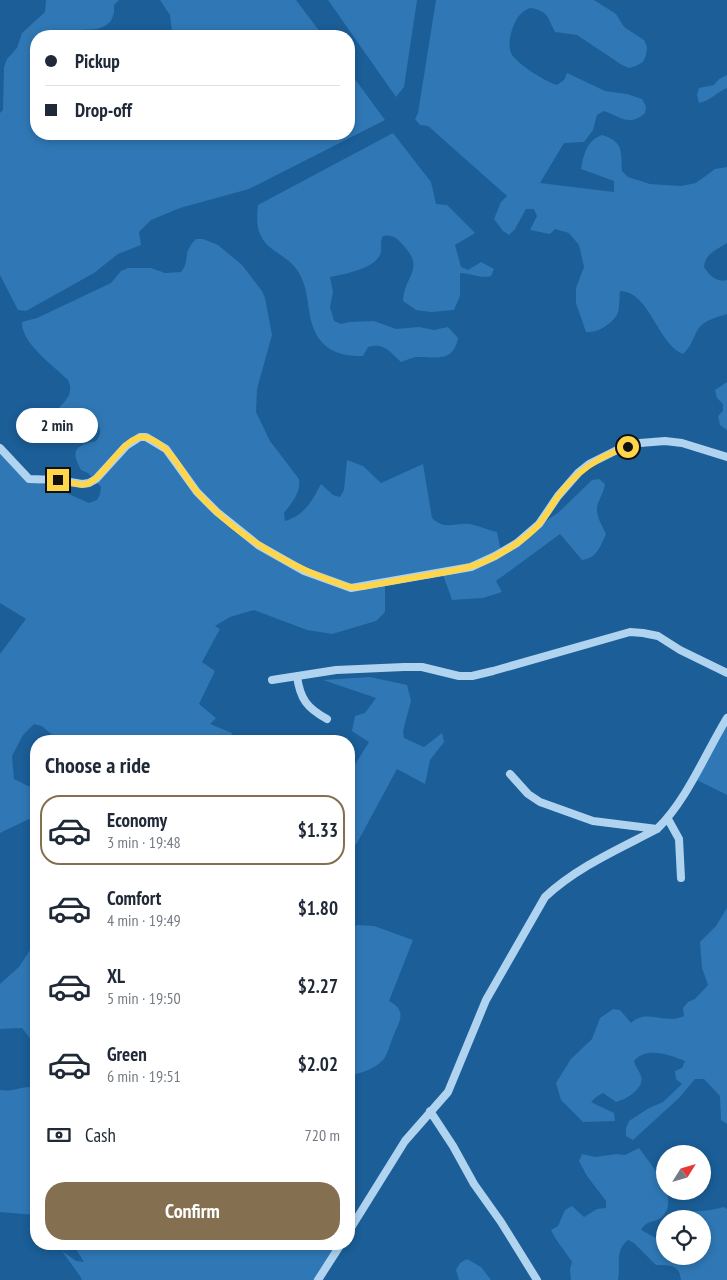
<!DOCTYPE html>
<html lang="en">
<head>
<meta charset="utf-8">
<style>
	:root { --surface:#fff; --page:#f2f2f3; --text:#1f2937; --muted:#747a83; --line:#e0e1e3; --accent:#847050 }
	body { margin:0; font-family:"PT Sans Narrow",sans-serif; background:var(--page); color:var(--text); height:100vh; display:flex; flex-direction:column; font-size:19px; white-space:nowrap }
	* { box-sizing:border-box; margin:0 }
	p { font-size:16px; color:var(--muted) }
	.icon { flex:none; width:28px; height:28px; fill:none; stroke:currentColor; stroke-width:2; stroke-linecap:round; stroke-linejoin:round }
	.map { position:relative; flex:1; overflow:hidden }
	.details { position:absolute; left:30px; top:735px; width:325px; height:515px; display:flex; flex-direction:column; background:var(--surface); border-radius:20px; box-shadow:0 2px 8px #0003 }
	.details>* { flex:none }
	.guide { position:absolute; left:30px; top:30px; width:325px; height:110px; border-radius:20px; box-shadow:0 2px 8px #0003; display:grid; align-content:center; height:110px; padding:0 15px; background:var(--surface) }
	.needle { width:32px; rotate:53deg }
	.tools { position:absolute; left:656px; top:1145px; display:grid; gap:10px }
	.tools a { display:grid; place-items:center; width:55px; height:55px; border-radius:50%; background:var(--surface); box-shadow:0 2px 8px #0003; font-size:25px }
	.end { position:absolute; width:22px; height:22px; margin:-11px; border:6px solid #ffd54a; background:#111; box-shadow:0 0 0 2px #111 }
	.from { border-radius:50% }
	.bubble { position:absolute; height:35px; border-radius:18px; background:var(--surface); box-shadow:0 2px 8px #0003; font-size:16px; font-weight:700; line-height:35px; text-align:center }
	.guide b { display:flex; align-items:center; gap:18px; height:48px; font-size:19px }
	.guide b+b { border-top:1px solid var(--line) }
	.guide i { width:12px; height:12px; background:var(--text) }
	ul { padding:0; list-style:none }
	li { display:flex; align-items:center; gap:15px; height:70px; margin:0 10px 8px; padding:0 5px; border:2px solid transparent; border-radius:20px }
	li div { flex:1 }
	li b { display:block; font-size:19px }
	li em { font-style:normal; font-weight:700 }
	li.current { border-color:var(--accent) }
	li>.icon { width:45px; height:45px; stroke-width:1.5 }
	h2 { padding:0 15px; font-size:22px; line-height:60px }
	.pay { display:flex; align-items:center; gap:12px; height:55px; padding:0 15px; font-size:19px }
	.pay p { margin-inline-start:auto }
	.primary-button { display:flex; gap:10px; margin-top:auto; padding:10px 15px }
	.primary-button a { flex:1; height:58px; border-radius:20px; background:var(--accent); color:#fff; font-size:20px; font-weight:700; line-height:58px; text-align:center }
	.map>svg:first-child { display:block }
	.green { fill:#2f78b5 }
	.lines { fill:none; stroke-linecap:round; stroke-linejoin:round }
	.minor { stroke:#b0d3f0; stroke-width:8 }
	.route { stroke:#ffd54a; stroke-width:6 }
</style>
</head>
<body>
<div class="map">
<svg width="727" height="1280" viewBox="0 0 727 1280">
	<rect width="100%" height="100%" fill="#1b5e98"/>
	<path class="green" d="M46 0H119L114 5V13L111 21 105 26 97 29 82 30 73 36H36V134H349V71L385 120 249 189 180 208 151 220 139 232 141 245 118 254 94 273 26 311 18 310 0 275V113L3 110 4 67 7 59 17 48 22 33 45 12Z
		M160 0H296L323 36H168L172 32 170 15Z
		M328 0H417L404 87 396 97Z
		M436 0H594L616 14 624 27 644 40 647 47 646 55 643 62 636 66 629 68 622 65 577 35 555 32C547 17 549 11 530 8 525 10 521 13 518 17 512 26 506 45 512 55 519 65 546 82 557 85L564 80 567 73 605 91 627 94 642 99 646 106 645 113C629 127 621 117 604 111L597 115 593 130 584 142 564 143 540 183 614 192V181L581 169C584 154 586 141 602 135 624 142 621 151 622 171L628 177 650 184 681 186 696 183 715 169 727 167V243C716 250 705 254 704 267 709 275 717 283 727 280V314C718 317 704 320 698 329 693 338 691 347 683 354 657 343 650 292 620 291 619 298 620 310 617 315 610 325 598 333 586 332L576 303V288L584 267 579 245 569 233 555 229 550 234 530 230 537 216 534 209H526L515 229 509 235 503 231 494 219 501 202 507 196 428 126 420 125 415 119 418 113Z
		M727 75V88C717 92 710 101 699 103L697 95 699 88 714 85 719 79Z
		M393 133 431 182 436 204 447 205 475 233 455 245 461 267 468 270 481 262 494 269 491 276C480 279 471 273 460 273V296L454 310 431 312 416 310 403 301C404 275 426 270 403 245 397 238 392 234 383 236 379 244 383 248 380 255 373 269 345 274 330 277L333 292 330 307 334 321 341 324 349 322 374 321 396 329 419 327 434 330 448 327 458 338C453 364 435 356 416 357 411 358 406 360 401 362 390 352 384 342 368 347L363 356C349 356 338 355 327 347 303 328 313 296 299 273 290 256 267 251 261 236 256 227 257 215 258 205Z
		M196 239H203L218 245 242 265 262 291 265 298 272 335 257 389 256 412 270 441 299 479C301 493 292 502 284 513L285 521C305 515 312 501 321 484L333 495 340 497 344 490 347 460 363 466 381 483 423 464 432 518C445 531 455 522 470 524 479 526 488 530 497 532L501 552 559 512 592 480 599 479 605 484C604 491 601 496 598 503 594 514 602 525 606 534 600 547 597 558 582 560L560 534 496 581 502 592 483 598 452 600 442 572 385 582V612L376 621 332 634 307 630 254 610 230 617 215 626 220 629 202 662 215 671 199 704 216 718 210 724 232 733 230 741H59L42 726 34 724 23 735 12 756 14 779 28 786 36 787V823L29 819 0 833V654L26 619 0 603V448L29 479 60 490 89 503 97 500 100 494 101 487 88 473 81 470C70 450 75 446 96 441 102 434 101 429 96 421L89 419 79 431 66 438C62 434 57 430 55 426 46 407 79 402 68 380 53 365 21 343 22 322L37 318 111 283 121 271 128 268H151L165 273 181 272C191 260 181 254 196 239Z
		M727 382V430L720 425 718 416 723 411V404L717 398 715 390Z
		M370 677 407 685 411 701 403 731 404 738 424 747 442 733 444 742 430 760 425 784 397 769 357 843 349 851V774L369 742 352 731 355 716 365 713 376 698 323 680Z
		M727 718V795L693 778Z
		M727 908V1124L721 1120 720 1096 704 1079H695L680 1097 633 1140 626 1136V1128L629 1121 649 1108 663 1102 682 1084 676 1079 675 1071 682 1068 685 1061C670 1055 647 1046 634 1061 635 1066 639 1070 641 1076 645 1088 626 1100 616 1102L603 1093 596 1097 591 1102 614 1113 615 1121 583 1122 561 1100 556 1083 571 1059 592 1039 600 1018 613 1009 620 1010 631 1023C647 1008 665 1025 684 1016L683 1008 688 1002 695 999 708 985 702 968 700 942 716 926Z
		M357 925 374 926 413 940 389 1001C409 1012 398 1022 393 1037 390 1044 388 1053 384 1059 375 1069 361 1073 349 1076V930Z
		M36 943V1046L22 1028 0 1029V984L19 967 32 947Z
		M36 1085V1215L0 1212V1090C14 1092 21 1086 33 1087Z
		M639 1148C651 1165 680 1196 663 1216 655 1224 648 1218 641 1230L656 1238 665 1236V1256H702V1219H676V1215C691 1210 708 1212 724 1207L727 1209V1280H681C679 1263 669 1266 656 1265L634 1243 628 1240C614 1251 621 1265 618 1280H571L570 1269 572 1262C566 1252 555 1240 551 1230L558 1226 565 1210 572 1206 584 1217 597 1209 606 1208V1201L587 1176 579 1161 582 1154 595 1157 617 1154 625 1155Z
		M73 1244H338L318 1280H82L80 1276 62 1251 76 1261 84 1262Z
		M467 1259 481 1267 491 1280H459L456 1270 460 1263Z"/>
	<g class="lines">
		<path class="minor" d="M0 448 29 479 58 480 82 484 89 483 96 479 126 446 140 437H146L166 449 197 492 217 512 258 545 304 571 351 588 471 567 495 556 517 543 539 524 558 496 579 472 589 464 617 450 640 443 665 441 682 443 727 457
			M297 676C300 699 307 708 327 719
			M272 680 336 670 404 667H422L459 676H472L493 671 630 632 643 633 658 636 680 650 727 673
			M510 774 528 794 540 802 593 821 657 829
			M668 819 679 839 681 878
			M430 1111 453 1146 474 1184 501 1222 537 1280
			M349 1231 405 1141 448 1092 486 1000 545 897C577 867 619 849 657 829 687 800 705 754 727 718
			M318 1280 341 1244"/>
	</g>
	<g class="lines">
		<path class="route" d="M58 480C66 481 79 486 87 484 106 477 126 430 148 438 173 447 182 475 198 493 233 532 280 562 329 580 336 582 343 586 350 587 360 589 374 584 384 583 412 577 442 574 469 567 491 561 525 541 539 524 546 516 551 507 556 499 575 472 598 456 628 447"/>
	</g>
</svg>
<div class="tools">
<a><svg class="needle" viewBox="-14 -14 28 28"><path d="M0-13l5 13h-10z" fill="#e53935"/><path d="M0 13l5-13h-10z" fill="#747a83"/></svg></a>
<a><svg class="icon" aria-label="locate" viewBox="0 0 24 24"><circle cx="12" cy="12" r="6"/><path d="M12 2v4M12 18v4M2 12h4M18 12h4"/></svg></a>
</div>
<i class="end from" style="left:628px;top:447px"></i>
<i class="end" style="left:58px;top:480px"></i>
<div class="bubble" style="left:16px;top:408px;width:82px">2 min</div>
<div class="guide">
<b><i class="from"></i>Pickup</b>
<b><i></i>Drop-off</b>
</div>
<section class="details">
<h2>Choose a ride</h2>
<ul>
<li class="current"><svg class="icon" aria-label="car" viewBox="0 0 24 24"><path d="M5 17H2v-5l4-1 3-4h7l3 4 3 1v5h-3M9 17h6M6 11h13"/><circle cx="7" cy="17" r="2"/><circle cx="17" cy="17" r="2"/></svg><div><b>Economy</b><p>3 min · 19:48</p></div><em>$1.33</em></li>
<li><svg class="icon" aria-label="car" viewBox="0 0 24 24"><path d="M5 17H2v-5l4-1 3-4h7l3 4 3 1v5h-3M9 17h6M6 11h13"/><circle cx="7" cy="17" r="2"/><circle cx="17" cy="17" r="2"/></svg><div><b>Comfort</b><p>4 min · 19:49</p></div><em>$1.80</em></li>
<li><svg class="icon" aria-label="car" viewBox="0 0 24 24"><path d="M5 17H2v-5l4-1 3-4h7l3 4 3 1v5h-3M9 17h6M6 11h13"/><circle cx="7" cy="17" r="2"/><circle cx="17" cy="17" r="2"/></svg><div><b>XL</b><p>5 min · 19:50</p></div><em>$2.27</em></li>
<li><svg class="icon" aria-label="car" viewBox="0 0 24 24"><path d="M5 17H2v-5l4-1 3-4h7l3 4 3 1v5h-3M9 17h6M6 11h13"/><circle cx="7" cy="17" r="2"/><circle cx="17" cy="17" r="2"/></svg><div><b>Green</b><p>6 min · 19:51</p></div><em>$2.02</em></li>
</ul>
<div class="pay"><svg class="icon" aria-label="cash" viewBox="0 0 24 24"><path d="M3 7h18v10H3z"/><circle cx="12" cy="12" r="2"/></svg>Cash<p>720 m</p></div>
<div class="primary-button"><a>Confirm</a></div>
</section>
</div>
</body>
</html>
